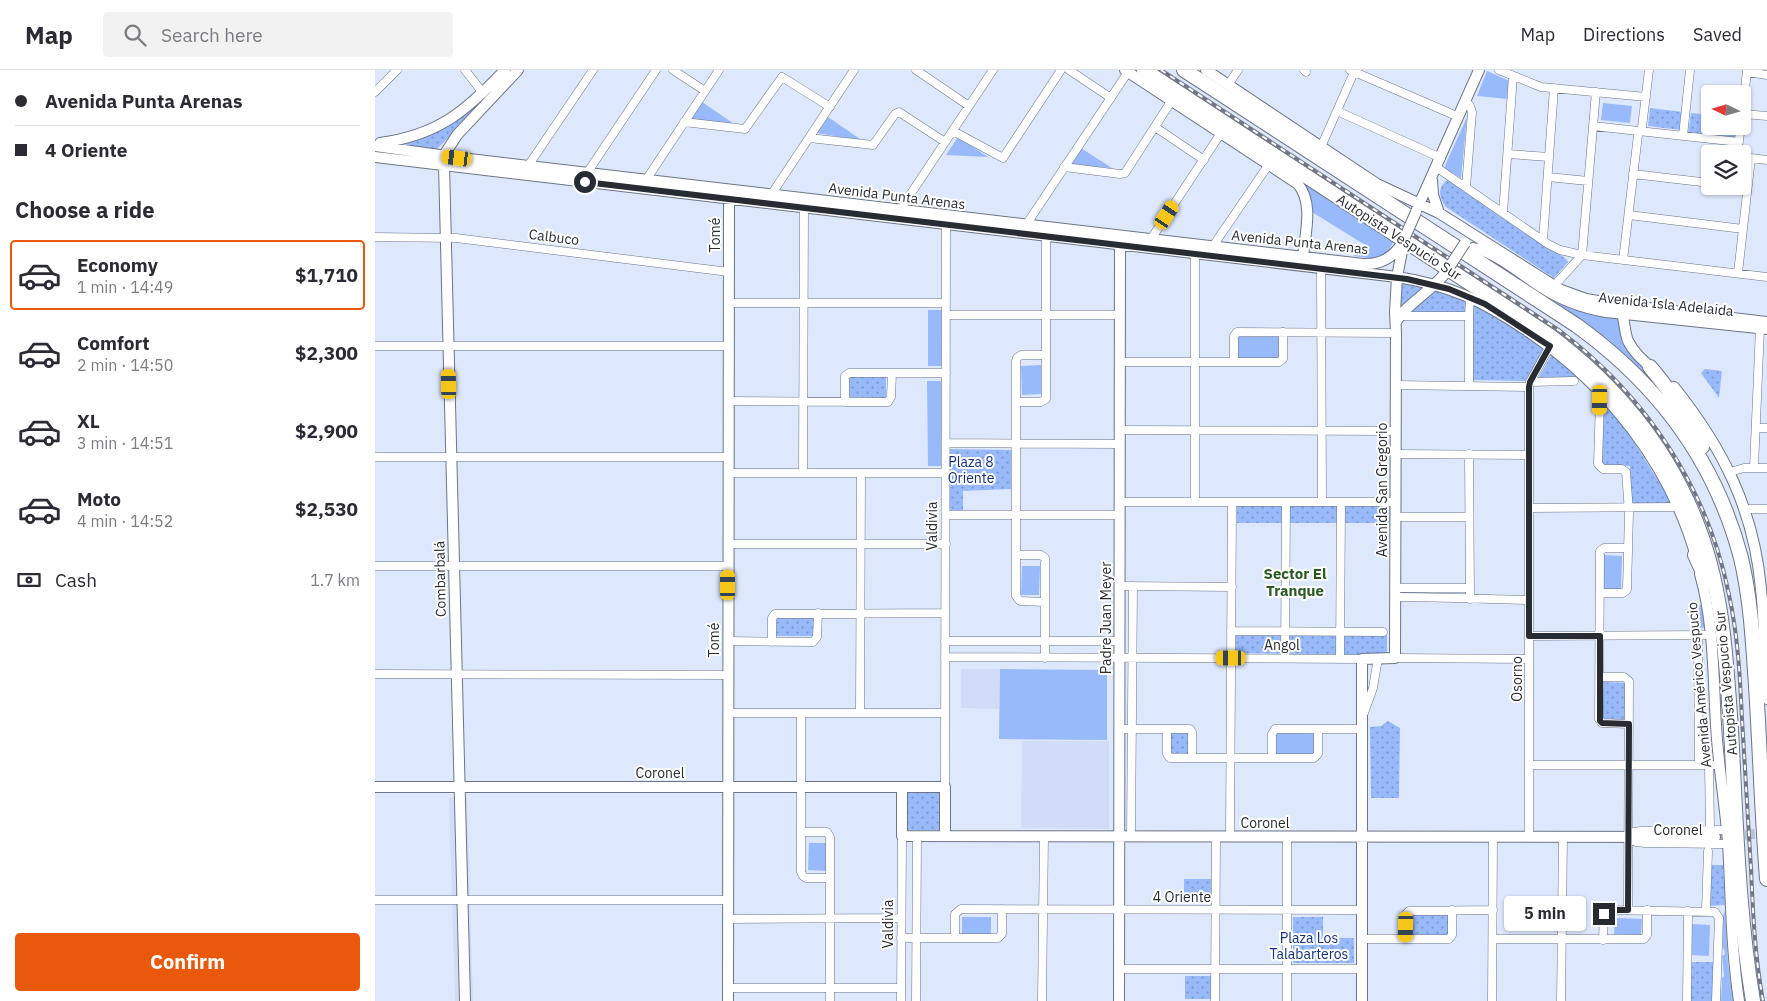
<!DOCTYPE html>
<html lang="en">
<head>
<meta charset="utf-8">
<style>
	:root { --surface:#fff; --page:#f2f2f3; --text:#2b2b33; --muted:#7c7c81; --line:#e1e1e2; --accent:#ea580c }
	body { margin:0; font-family:"IBM Plex Sans",sans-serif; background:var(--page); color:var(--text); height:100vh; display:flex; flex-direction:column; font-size:19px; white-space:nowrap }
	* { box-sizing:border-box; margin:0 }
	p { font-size:16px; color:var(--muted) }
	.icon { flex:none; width:28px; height:28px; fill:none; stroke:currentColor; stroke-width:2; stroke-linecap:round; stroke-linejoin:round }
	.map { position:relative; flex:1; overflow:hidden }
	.sheet { display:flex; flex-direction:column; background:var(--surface); width:375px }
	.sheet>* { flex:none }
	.top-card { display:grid; align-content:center; height:110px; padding:0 15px; background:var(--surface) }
	.needle { width:32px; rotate:275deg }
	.tools { position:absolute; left:1326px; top:15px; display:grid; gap:10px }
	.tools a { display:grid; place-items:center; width:50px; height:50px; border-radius:5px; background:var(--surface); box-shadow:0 1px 4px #0004; font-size:25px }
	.end { position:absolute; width:22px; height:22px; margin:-11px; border:6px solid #272b32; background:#fff; box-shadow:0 0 0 2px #fff }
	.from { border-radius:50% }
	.bubble { position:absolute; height:35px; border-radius:5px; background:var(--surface); box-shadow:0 1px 4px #0004; font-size:16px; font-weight:700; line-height:35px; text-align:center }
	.car { position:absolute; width:15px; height:30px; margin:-15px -8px; border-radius:6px; box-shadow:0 0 4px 1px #0007; background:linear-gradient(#f5c518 24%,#345 0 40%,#f5c518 0 76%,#345 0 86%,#f5c518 0) }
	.top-card b { display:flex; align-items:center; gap:18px; height:48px; font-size:19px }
	.top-card b+b { border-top:1px solid var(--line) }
	.top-card i { width:12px; height:12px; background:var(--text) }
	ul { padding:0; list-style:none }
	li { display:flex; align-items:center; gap:15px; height:70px; margin:0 10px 8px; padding:0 5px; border:2px solid transparent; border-radius:5px }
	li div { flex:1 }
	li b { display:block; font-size:19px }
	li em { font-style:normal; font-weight:700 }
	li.active { border-color:var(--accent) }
	li>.icon { width:45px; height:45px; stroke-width:1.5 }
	h2 { padding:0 15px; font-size:22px; line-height:60px }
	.pay { display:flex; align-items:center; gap:12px; height:55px; padding:0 15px; font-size:19px }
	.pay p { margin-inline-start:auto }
	.action { display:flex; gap:10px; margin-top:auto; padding:10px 15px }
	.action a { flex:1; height:58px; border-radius:5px; background:var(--accent); color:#fff; font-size:20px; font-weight:700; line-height:58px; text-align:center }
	header { display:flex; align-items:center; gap:30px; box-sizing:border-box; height:70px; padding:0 25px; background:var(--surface); border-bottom:1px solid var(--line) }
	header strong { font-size:24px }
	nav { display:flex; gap:28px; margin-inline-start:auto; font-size:18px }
	.search { width:350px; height:45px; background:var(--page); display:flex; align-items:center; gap:12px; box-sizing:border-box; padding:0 18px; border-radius:5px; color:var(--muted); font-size:19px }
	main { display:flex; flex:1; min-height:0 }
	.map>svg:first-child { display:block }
	.built { fill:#d1ddf8 }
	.grass { fill:#98b9fa }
	.park { fill:url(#park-dots) }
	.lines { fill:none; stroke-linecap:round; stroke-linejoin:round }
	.secondary-tunnel { stroke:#b9c2d4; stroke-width:10; stroke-dasharray:10 5; stroke-linecap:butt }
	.street-casing { stroke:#6c7587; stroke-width:9 }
	.secondary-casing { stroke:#6c7587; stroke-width:12 }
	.highway-casing { stroke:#6c7587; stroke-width:16 }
	.street { stroke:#fff; stroke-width:8 }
	.secondary { stroke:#fff; stroke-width:10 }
	.highway { stroke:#fff; stroke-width:14 }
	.rail-casing { stroke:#717784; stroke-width:4 }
	.rail { stroke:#fff; stroke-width:2; stroke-dasharray:5.5; stroke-linecap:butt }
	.secondary-bridge-casing { stroke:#6c7587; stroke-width:12; stroke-linecap:butt }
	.secondary-bridge { stroke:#fff; stroke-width:10 }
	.route { stroke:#272b32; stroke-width:6 }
	.labels { text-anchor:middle; stroke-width:4; stroke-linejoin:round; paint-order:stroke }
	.street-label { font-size:14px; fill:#272b32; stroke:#fff }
	.park-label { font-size:14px; fill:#122f7b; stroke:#fff }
	.neighbourhood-label { font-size:15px; font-weight:bold; fill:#295921; stroke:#fff }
</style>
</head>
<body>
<header>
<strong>Map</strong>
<div class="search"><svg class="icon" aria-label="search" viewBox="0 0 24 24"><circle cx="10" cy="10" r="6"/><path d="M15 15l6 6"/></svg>Search here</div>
<nav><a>Map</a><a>Directions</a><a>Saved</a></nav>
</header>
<main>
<section class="sheet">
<div class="top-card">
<b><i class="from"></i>Avenida Punta Arenas</b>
<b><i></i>4 Oriente</b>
</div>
<h2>Choose a ride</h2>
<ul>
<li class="active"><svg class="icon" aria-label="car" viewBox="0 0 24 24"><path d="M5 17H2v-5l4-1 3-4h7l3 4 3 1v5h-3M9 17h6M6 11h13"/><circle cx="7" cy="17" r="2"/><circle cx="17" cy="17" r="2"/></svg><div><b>Economy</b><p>1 min · 14:49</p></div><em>$1,710</em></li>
<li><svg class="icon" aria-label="car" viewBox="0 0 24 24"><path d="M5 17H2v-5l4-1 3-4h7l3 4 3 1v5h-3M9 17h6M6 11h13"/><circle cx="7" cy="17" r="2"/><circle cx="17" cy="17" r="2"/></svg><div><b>Comfort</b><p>2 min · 14:50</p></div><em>$2,300</em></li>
<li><svg class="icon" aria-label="car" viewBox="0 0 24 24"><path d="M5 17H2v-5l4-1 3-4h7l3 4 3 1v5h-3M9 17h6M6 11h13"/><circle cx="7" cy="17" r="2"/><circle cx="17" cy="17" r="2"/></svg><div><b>XL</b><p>3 min · 14:51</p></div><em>$2,900</em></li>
<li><svg class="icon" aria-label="car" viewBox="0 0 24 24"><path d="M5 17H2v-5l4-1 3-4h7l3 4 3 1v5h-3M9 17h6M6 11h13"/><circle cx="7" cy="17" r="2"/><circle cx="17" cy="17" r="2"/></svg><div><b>Moto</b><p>4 min · 14:52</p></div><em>$2,530</em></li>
</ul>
<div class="pay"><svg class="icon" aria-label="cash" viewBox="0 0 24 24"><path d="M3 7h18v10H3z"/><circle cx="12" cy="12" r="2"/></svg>Cash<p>1.7 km</p></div>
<div class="action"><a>Confirm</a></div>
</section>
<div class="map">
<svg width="1392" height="931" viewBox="0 0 1392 931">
	<defs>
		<pattern id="park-dots" width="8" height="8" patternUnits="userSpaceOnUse" patternTransform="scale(1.25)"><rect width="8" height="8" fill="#98b9fa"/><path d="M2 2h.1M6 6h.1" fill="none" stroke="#7c97cb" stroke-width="1.8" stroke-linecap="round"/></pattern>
	</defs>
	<rect width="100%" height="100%" fill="#dee8fc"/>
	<path class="built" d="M586 599H625L624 639 586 638Z
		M647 671H734V759L646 758Z
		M74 728H92L98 931H80Z"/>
	<path class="grass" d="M1112 1 1135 11 1133 29 1102 26Z
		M327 32 362 56 316 49Z
		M1228 33 1257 36 1255 53 1226 50Z
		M453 47 488 71 442 63Z
		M1092 47 1086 108 1069 98Z
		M583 67 613 87 571 85Z
		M706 78 737 98 694 95Z
		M925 110 1019 171C1007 194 1000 188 978 186L995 178 937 142C939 129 932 120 925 110Z
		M1175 228 1244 247 1265 290 1284 318 1235 271Z
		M553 240H568V296H553Z
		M863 265 904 266V291L863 290Z
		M666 295V324L647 325 646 296Z
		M552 311H567V396H553Z
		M1229 485 1247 486 1246 519H1229Z
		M647 496H665L664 525H646Z
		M1317 535H1328L1330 558H1318Z
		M625 599 732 600V670L624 669Z
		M900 662 940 664 939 685 899 684Z
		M434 773H451V801L433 800Z
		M1350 841 1353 893 1358 931H1346L1347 908 1349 906 1347 886 1350 884 1349 879 1348 878V846Z
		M587 847H616V864L587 865Z
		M1240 848 1267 849 1266 865 1239 864Z
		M1316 854 1335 855 1334 886 1315 885Z"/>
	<path class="park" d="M104 32H106V35L61 80 23 76V73L88 45Z
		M1275 38 1308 42 1306 60 1273 56Z
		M1316 43 1335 45V56H1363L1361 69 1313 64Z
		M1072 110 1075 111 1090 122 1190 188 1193 192 1179 208 1071 137C1064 128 1062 118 1072 110Z
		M1026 212 1051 215 1023 243Z
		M1059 219 1094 230 1093 244 1033 242Z
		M1098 234 1121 245 1169 279 1152 311 1098 310 1096 245Z
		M1177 284 1206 308H1163Z
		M1330 299 1347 301 1344 328 1326 303Z
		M476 306 511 307V328L475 327 474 325V309Z
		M1229 332 1256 367 1297 433 1259 434 1256 432 1255 396 1229 395 1227 393 1228 334Z
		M575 379 636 380V419L588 421V440H575Z
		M862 436H1015V453H862Z
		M402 546 439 547V566H401Z
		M861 559H1012V585L861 583Z
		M1229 612 1252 613 1250 651 1227 649Z
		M1013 651 1025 658 1024 728H996L995 657 1006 656Z
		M814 661V683H795V662Z
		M566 718 567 760H531L530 719Z
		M1335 795H1348L1350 835 1333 836Z
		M809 809H836V832H809Z
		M1074 843 1073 867 1032 866 1033 845Z
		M918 847H948V868H979V893H918Z
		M1315 892H1340L1339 931H1314Z
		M810 906H837V929H810Z"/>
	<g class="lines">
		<path class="secondary-tunnel" d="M1340 767 1392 763"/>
		<g class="street-casing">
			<path id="street" d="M90 0 108 23
				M298 0 330 21
				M541 0 594 36
				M694 0 736 28
				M929 0 931 2
				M975 0 1084 47
				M1124 0 1166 17 1271 27
				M1372 2 1392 5
				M853 15 863 0
				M0 22 22 0
				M1091 31 1095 36 1097 42 1091 117
				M1368 40 1372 0
				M962 41 1066 88
				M1368 44 1392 46
				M309 52 370 59 407 7 455 37
				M1218 56 1364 72
				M780 57 829 90
				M578 61 628 88 686 0
				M1308 66 1315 0
				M434 68 498 75 520 44 524 42 570 72
				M946 77 980 0
				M1133 84 1174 87
				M1362 84 1366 56
				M1368 87 1392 90
				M153 96 218 0
				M689 97 745 104 750 103 797 30
				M1061 97 1173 174 1185 180 1207 185 1392 207
				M212 103 281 0
				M1258 104 1335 113
				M1173 107 1213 111
				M271 110 344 0
				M396 125 479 0
				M525 140 618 0
				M1128 143 1138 6
				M1254 145 1368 159
				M651 155 753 2
				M0 167 81 168 354 202
				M776 169 846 63
				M1168 170 1179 18
				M838 176 894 94
				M1248 190 1263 65 1267 57 1274 0
				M946 198 947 432
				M1363 203 1376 88
				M1179 216 1207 185 1221 22
				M354 233H571
				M571 245H745
				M1025 246H1094
				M0 276H354
				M745 292H904L908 289V262
				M859 292V266L862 262 1021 263
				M1155 312 1199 311
				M1021 315 1154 317
				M1094 316V246L1095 227
				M1225 330 1223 394 1228 399H1247L1251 402 1254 442 1252 520 1248 523H1225
				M354 331 513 332 516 327 517 303
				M470 332V306L474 303H571
				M641 332H666L671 329V165
				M1381 358H1392
				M745 360 1021 361
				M571 373 745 374
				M1021 384 1154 385
				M1094 384 1095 529
				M0 387H353
				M1379 397 1385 258
				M1355 402 1369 398H1392
				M353 403H571
				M428 403 429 138
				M745 432H1021
				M820 432V183
				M1154 438 1304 437
				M1370 439H1392
				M571 445H745
				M1021 447H1094
				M353 474H571
				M1253 478H1229L1225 481 1224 649 1227 653 1254 654
				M641 485H666L670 488V588
				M0 496H353
				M745 516 857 517
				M1021 518H1095
				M1021 527C1065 527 1109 529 1154 530
				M670 532 645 531 641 526V291L642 288 646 285H671
				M856 561 1008 562
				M1323 565 1324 695
				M1154 566 1335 565
				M353 571 438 572 442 567 443 543
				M570 571H745
				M397 572V548L400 544 570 543
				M570 587 987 589
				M910 588 911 432
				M1020 588 1154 589
				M965 589 966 432
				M0 604 353 605
				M1225 607H1249L1254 611 1253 840
				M353 643H570
				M426 643V802L428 806 431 808H455
				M485 643 486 403
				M989 643 998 618 1003 588
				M745 659H815L817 662V688
				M792 659V684L795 688H939L943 684V659
				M897 688V664L900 659H987
				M1154 695H1344
				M1334 695 1335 761
				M570 717 571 149
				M1352 760 1266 761 1259 762 1254 767 1261 772 1270 773 1353 774
				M426 762H452L455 767V931
				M855 766 857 432
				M756 767 758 516
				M1154 767V317L1155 312 1175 276
				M0 830H353
				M1331 841 1333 781
				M353 849 526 848
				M526 868H623L627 864V839
				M580 868V844L586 839 987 840
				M987 869H1074L1077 865V840
				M1031 869V844L1034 841 1118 840
				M1118 869H1269L1272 865V840
				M1228 870 1229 844 1233 840 1340 842 1344 848 1341 931
				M744 899H987
				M353 918H526
				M526 931 527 766
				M541 931 542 766
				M667 931 669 766
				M840 931 841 766
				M912 931V766
				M1117 931 1118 767
				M1186 931 1188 767
				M1312 931 1313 841"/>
		</g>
		<g class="secondary-casing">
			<path id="secondary" d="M750 0 923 114C939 134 930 163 928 187L930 193
				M831 0 1002 114 1064 143 1186 220 1211 229 1240 234 1392 252
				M5 73C63 65 90 42 130 0
				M0 76 86 88 988 194C1005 195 1017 188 1026 175
				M0 87 1022 207C1075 215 1108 231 1151 260 1233 315 1296 395 1322 490
				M1057 110 1058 125 1064 143
				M1042 139 1104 0
				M1098 178C1117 180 1149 206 1166 217 1186 230 1207 238 1231 242L1392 259
				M1240 234C1251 242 1248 259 1253 271 1259 283 1270 293 1281 301
				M1021 252C1029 236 1059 219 1071 202
				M1299 317C1348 378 1379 440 1386 519 1390 555 1389 592 1392 629
				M1325 504C1339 553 1338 605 1341 655 1343 694 1350 733 1353 772 1356 825 1356 878 1364 931
				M0 717H570V766
				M527 718V766L1340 767
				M90 931 69 95 71 82 82 65 143 0
				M353 931 354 124
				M744 931 745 170
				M987 931V589L1020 588 1021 263 1020 242 1022 207 1028 176"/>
		</g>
		<g class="highway-casing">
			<path id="highway" d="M769 0 1174 265C1238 313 1290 374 1320 449 1348 517 1351 588 1356 660 1361 750 1363 842 1378 931
				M809 0 1201 255C1283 314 1340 389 1366 488 1376 530 1378 573 1381 616 1385 680 1387 744 1392 809
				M1275 297C1298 324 1312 345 1327 377
				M1320 485 1332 511"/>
		</g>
		<use href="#street" class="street"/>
		<use href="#secondary" class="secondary"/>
		<use href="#highway" class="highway"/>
		<g class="rail-casing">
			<path id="rail" d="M786 0 1185 261C1271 326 1333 418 1354 525 1363 566 1365 607 1367 649 1370 699 1373 749 1376 799 1378 844 1380 887 1388 931"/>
		</g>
		<use href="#rail" class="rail"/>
		<g class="secondary-bridge-casing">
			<path id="secondary-bridge" d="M1028 176 1030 167 1041 142
				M1071 202 1090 173"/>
		</g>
		<use href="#secondary-bridge" class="secondary-bridge"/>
	</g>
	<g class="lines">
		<path class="route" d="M210 112 1032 209 1074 219 1110 234 1170 273 1175 276 1155 312 1154 317V566H1225V651L1227 653 1254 654 1253 840H1232L1229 844"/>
	</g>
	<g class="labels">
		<g class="street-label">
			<text transform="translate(522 126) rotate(7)" y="5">Avenida Punta Arenas</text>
			<text transform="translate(340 165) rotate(-90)" y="5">Tomé</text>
			<text transform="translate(179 167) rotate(7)" y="5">Calbuco</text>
			<text transform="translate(1024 167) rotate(33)" y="5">Autopista Vespucio Sur</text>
			<text transform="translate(925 172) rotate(6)" y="5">Avenida Punta Arenas</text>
			<text transform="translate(1291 234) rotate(6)" y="5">Avenida Isla Adelaida</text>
			<text transform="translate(1007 420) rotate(-90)" y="5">Avenida San Gregorio</text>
			<text transform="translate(557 456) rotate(-90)" y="5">Valdivia</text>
			<text transform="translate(65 509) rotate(-91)" y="5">Combarbalá</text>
			<text transform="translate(731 548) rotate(-90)" y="5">Padre Juan Meyer</text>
			<text transform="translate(339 570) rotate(-90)" y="5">Tomé</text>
			<text x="907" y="580">Angol</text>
			<text transform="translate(1142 609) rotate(-90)" y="5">Osorno</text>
			<text transform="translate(1351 613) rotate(-95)" y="5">Autopista Vespucio Sur</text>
			<text transform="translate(1324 615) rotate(-95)" y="5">Avenida Américo Vespucio</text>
			<text x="285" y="708">Coronel</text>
			<text x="890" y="758">Coronel</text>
			<text x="1303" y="765">Coronel</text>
			<text x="807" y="832">4 Oriente</text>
			<text transform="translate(513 854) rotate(-90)" y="5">Valdivia</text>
		</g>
		<g class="park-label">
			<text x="596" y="397">Plaza 8<tspan x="596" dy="16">Oriente</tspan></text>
			<text x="934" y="873">Plaza Los<tspan x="934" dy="16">Talabarteros</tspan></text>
		</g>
		<g class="neighbourhood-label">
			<text x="920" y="509">Sector El<tspan x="920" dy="17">Tranque</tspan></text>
		</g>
	</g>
</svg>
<div class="tools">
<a><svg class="needle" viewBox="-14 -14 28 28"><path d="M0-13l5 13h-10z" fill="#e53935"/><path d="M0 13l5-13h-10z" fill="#7c7c81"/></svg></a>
<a><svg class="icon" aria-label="layers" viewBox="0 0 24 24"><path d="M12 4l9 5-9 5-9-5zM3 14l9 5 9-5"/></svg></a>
</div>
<i class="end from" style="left:210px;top:112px"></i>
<i class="end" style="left:1229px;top:844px"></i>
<div class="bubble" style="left:1129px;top:826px;width:82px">5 min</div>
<i class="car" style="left:82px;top:88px;rotate:277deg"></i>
<i class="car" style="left:792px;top:145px;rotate:33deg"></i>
<i class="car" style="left:74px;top:314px;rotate:359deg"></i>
<i class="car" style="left:1225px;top:330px;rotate:181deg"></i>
<i class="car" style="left:353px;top:515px;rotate:0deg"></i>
<i class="car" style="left:856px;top:588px;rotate:270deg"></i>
<i class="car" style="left:1031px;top:857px;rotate:181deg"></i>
</div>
</main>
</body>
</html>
